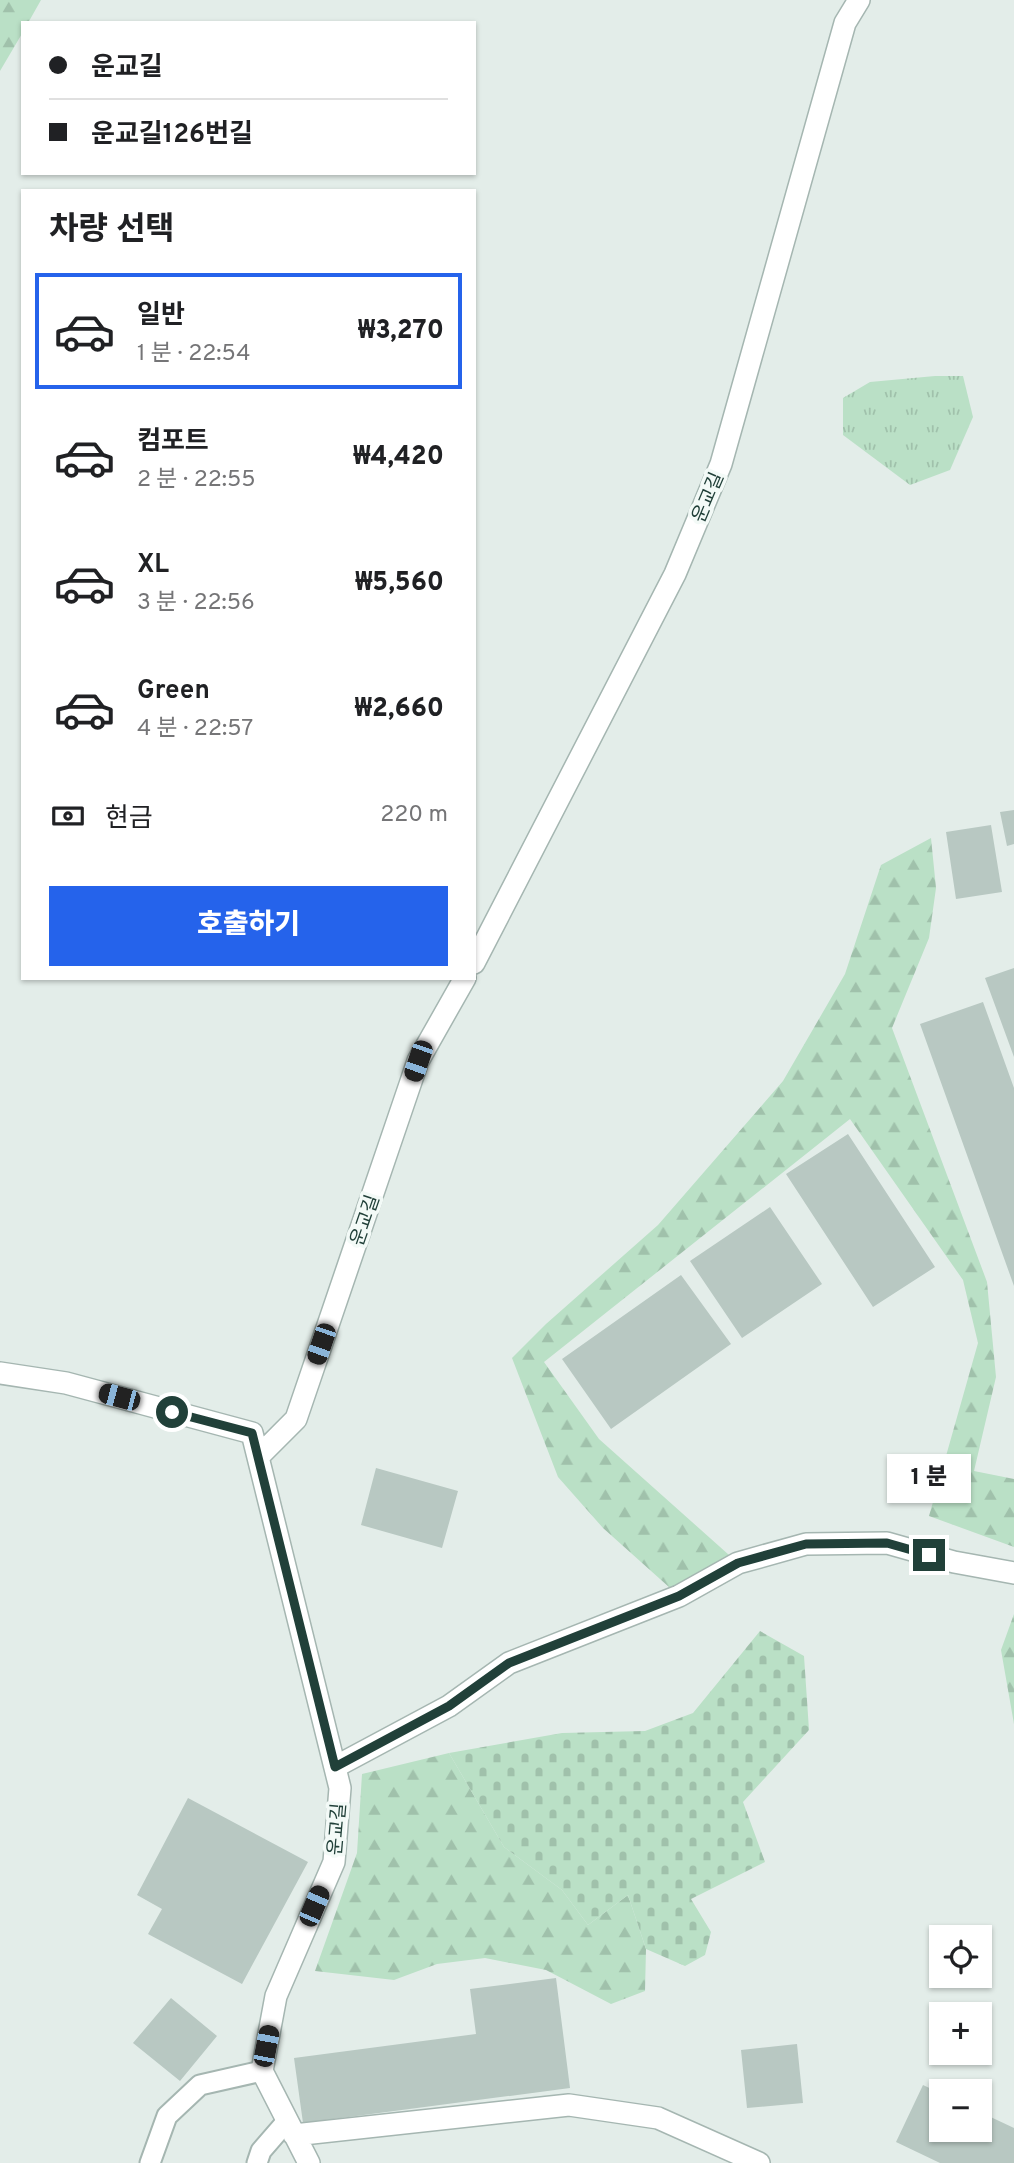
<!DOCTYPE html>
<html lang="ko">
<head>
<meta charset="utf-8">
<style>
	:root { --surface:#fff; --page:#f6f6f6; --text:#202124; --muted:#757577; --line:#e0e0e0; --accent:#2563eb }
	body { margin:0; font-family:Overpass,"Noto Sans KR",sans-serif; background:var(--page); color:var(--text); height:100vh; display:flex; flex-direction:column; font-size:26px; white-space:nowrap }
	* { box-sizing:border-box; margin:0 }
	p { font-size:23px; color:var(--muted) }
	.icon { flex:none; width:38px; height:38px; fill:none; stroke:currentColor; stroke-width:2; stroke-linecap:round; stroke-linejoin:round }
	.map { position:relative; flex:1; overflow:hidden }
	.sheet { position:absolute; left:21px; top:189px; width:455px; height:791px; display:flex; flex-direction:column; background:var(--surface); border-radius:0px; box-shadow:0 2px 5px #0004 }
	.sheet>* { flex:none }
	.banner { position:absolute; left:21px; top:21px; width:455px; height:154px; border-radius:0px; box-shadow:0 2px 5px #0004; display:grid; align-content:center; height:154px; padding:0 28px; background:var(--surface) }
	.buttons { position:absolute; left:929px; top:1925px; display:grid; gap:14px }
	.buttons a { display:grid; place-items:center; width:63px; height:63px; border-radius:0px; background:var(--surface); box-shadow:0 2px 5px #0004; font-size:35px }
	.end { position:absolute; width:32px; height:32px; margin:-16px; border:9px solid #214039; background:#fff; box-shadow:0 0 0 4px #fff }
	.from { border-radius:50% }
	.bubble { position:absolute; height:49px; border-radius:0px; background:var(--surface); box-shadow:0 2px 5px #0004; font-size:23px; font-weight:800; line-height:49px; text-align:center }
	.car { position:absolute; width:21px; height:42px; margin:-21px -10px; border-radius:9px; box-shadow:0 0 5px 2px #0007; background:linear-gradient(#222 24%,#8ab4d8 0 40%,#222 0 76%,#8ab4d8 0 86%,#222 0) }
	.banner b { display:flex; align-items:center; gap:24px; height:66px; font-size:26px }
	.banner b+b { border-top:2px solid var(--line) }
	.banner i { width:18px; height:18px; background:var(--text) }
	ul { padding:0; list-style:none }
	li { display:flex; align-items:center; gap:21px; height:116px; margin:0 14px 10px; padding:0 14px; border:4px solid transparent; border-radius:0px }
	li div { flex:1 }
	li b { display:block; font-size:26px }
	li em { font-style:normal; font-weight:800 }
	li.selected { border-color:var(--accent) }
	li>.icon { width:63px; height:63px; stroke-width:1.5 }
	h2 { padding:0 28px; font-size:32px; line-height:84px }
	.pay { display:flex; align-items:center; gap:18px; height:77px; padding:0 28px; font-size:26px }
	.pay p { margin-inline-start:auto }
	.button { display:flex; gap:14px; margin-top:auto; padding:14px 28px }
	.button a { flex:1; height:80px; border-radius:0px; background:var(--accent); color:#fff; font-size:28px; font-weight:800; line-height:80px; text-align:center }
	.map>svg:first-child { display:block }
	.grass { fill:url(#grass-tufts) }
	.forest { fill:url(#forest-firs) }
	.cemetery { fill:url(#cemetery-stones) }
	.building { fill:#b8c8c2 }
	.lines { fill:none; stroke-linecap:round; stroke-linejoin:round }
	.service-casing { stroke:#a5b6b1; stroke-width:23 }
	.minor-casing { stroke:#a5b6b1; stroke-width:24 }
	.service { stroke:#fff; stroke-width:19 }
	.minor { stroke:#fff; stroke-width:21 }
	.route { stroke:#214039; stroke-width:9 }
	.labels { text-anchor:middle; stroke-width:7; stroke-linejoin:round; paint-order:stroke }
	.street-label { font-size:19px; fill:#214039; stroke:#f3faf7 }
</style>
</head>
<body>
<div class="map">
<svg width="1014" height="2163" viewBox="0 0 1014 2163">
	<defs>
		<pattern id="grass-tufts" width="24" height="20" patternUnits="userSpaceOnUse" patternTransform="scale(1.75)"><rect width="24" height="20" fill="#bae0c6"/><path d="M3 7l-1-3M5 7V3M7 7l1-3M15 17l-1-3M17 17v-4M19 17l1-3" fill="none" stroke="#a0c1ab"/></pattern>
		<pattern id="forest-firs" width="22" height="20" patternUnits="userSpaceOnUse" patternTransform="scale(1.75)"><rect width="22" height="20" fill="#bae0c6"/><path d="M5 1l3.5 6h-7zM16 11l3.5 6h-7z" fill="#a0c1ab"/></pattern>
		<pattern id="cemetery-stones" width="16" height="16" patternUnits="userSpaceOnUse" patternTransform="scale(1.75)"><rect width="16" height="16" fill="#bae0c6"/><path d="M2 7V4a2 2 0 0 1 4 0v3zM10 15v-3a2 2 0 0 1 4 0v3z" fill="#a0c1ab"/></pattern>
	</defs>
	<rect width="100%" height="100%" fill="#e3ede9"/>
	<path class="grass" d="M935 376H963L973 417 950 470 910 485 843 435V398L870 382Z"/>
	<path class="forest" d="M0 0H41L28 23H23V32L0 71Z
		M931 838 936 888 929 938 892 1028 987 1282 996 1377 974 1471 1014 1479V1547L929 1516 978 1343 963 1280 850 1119 544 1362 599 1439 738 1563 679 1596 603 1528 558 1477 512 1358 546 1324 658 1225 783 1081 845 974 881 865Z
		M1014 1614V1724L1001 1650Z
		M449 1753 504 1847 562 1890 588 1925 628 1895 646 1949 645 1991 611 2004 546 1970 485 1958 437 1964 394 1980 315 1971 357 1853 362 1774Z"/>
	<path class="cemetery" d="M760 1631 804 1656 809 1730 743 1802 765 1862 691 1899 711 1932 705 1955 685 1966 646 1949 628 1895 588 1925 562 1890 504 1847 449 1753 562 1733 645 1731 693 1713Z"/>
	<path class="building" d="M1014 810V844L1007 846 1000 812Z
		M991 825 1002 892 956 899 946 832Z
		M1014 968V1057L985 978Z
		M983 1002 1014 1088V1286L920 1024Z
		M848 1134 935 1267 873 1307 786 1174Z
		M770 1207 822 1284 742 1338 690 1261Z
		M681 1275 731 1344 611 1429 562 1359Z
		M376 1468 458 1491 442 1548 361 1525Z
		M188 1798 308 1862 242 1984 148 1934 162 1909 137 1895Z
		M556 1978 570 2088 303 2123 294 2058 476 2034 470 1989Z
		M171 1998 217 2036 180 2081 133 2043Z
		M797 2044 803 2103 747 2108 741 2050Z
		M923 2085 942 2094V2130H980V2112L1014 2128V2163H940L896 2142Z"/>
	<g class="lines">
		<g class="service-casing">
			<path id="service" d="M150 2163 167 2116 200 2085 262 2071
				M257 2163 261 2151 287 2121"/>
		</g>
		<g class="minor-casing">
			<path id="minor" d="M474 963 675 574 721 464 845 23 859 0
				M0 1373 66 1383 252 1433 340 1788 334 1862 276 1996 262 2071 309 2163
				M258 1457 296 1419 418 1061 465 978
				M335 1767 449 1706 509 1663 679 1596 738 1563 806 1544 887 1543 954 1562 1014 1573
				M294 2135 569 2105 658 2118 759 2163"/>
		</g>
		<use href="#service" class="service"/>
		<use href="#minor" class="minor"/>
	</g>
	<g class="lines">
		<path class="route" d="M172 1412 252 1433 335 1767 449 1706 509 1663 679 1596 738 1563 806 1544 887 1543 929 1555"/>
	</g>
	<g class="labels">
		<g class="street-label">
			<text transform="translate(707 497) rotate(-67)" y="7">운교길</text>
			<text transform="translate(364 1220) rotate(-71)" y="7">운교길</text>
			<text transform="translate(336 1829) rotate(-85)" y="7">운교길</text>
		</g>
	</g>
</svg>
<div class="buttons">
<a><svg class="icon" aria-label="locate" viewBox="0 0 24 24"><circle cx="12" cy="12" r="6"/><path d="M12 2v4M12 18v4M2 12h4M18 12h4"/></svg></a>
<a>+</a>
<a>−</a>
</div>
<i class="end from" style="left:172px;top:1412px"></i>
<i class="end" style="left:929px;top:1555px"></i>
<div class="bubble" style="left:887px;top:1454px;width:84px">1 분</div>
<i class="car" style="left:418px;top:1061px;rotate:199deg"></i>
<i class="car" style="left:321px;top:1344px;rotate:199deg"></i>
<i class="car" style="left:119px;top:1397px;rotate:285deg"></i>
<i class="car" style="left:314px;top:1906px;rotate:23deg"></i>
<i class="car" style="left:266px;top:2046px;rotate:11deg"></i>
<div class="banner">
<b><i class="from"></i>운교길</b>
<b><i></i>운교길126번길</b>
</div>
<section class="sheet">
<h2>차량 선택</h2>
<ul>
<li class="selected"><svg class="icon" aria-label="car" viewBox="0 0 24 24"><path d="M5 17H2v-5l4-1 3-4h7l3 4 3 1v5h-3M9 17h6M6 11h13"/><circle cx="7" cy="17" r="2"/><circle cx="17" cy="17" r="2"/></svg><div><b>일반</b><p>1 분 · 22:54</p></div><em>₩3,270</em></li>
<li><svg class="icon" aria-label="car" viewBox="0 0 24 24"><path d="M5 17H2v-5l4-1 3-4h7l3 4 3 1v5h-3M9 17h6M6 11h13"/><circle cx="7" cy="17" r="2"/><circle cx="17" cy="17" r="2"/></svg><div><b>컴포트</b><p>2 분 · 22:55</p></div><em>₩4,420</em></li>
<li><svg class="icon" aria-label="car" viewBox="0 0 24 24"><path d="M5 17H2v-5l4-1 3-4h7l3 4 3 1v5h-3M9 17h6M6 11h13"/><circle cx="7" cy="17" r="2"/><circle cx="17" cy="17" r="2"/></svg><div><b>XL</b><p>3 분 · 22:56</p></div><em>₩5,560</em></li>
<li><svg class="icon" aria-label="car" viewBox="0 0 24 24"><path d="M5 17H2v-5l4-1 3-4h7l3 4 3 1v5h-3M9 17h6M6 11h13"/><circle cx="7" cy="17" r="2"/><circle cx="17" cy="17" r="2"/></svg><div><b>Green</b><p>4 분 · 22:57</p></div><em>₩2,660</em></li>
</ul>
<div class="pay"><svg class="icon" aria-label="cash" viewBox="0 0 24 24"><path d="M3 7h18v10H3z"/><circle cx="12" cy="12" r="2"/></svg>현금<p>220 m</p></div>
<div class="button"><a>호출하기</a></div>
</section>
</div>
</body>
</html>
